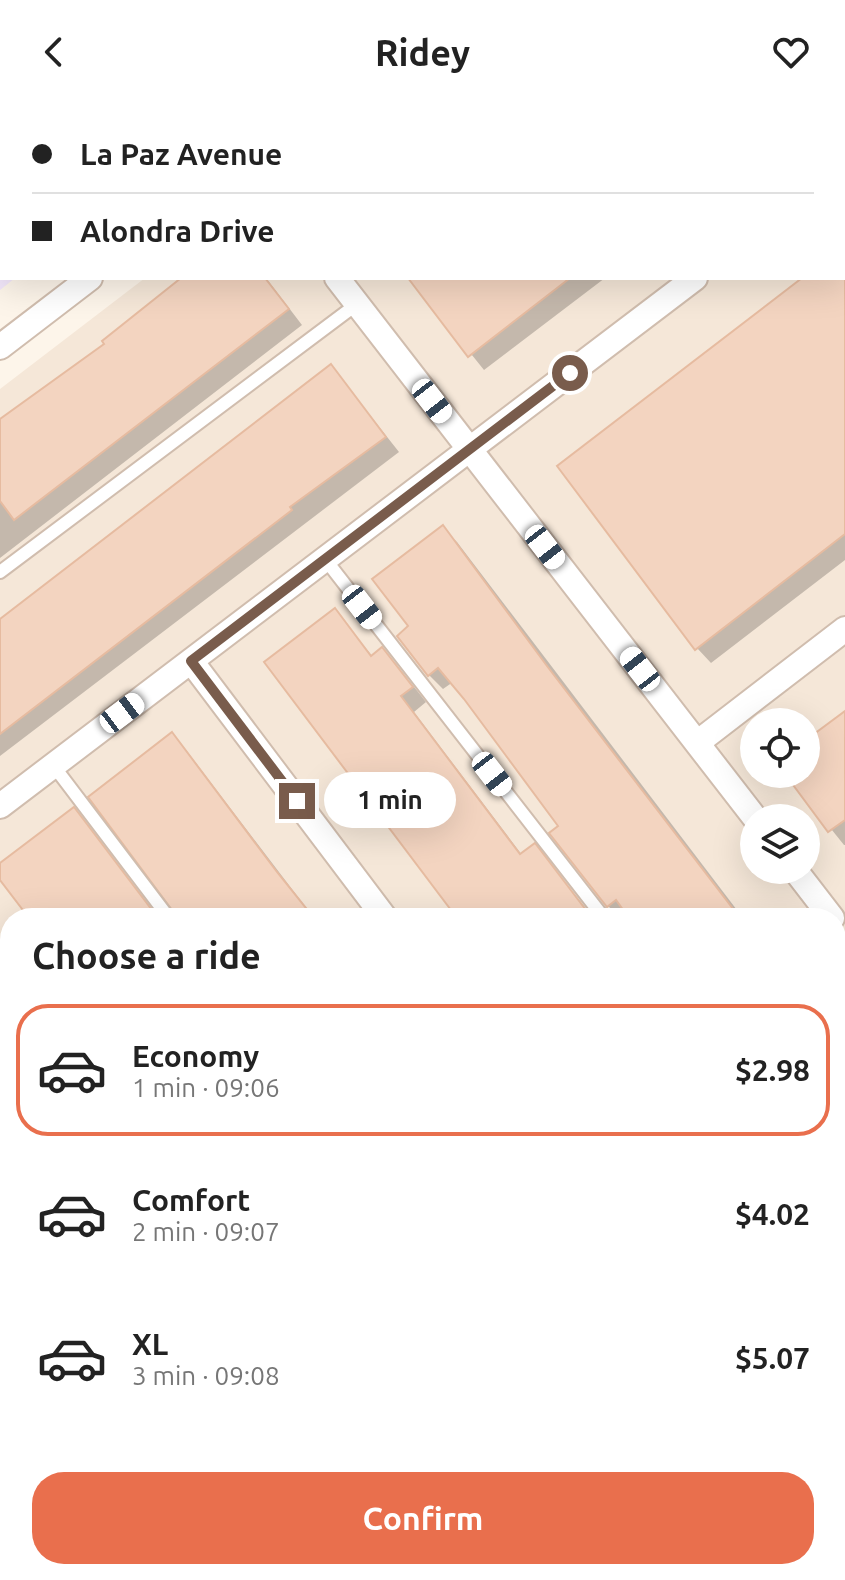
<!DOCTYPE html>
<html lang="en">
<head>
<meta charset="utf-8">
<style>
	:root { --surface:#fff; --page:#f2f2f2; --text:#222; --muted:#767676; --line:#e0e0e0; --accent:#e96f4d }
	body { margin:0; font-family:Ubuntu,sans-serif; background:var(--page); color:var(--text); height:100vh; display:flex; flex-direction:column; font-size:30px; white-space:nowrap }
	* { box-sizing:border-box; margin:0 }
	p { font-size:26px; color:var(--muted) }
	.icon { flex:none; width:44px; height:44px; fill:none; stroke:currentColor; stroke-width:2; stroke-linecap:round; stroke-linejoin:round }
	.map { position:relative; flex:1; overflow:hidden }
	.drawer { position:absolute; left:0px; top:804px; width:846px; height:672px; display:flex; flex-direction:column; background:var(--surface); border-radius:32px 32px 0 0; box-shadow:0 8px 32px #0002 }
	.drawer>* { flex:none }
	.guide { position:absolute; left:0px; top:0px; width:846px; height:176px; box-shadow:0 8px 32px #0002; display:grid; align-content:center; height:176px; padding:0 32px; background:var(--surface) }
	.fabs { position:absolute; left:740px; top:604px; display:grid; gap:16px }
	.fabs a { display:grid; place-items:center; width:80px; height:80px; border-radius:50%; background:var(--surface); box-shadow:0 8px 32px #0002; font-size:40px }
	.end { position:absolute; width:36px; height:36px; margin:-18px; border:10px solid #795c4c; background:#fff; box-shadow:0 0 0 4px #fff }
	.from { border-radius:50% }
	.bubble { position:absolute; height:56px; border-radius:28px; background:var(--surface); box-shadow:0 8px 32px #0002; font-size:26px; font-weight:600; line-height:56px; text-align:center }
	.car { position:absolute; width:24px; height:48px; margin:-24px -12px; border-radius:10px; box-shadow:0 0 6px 2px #0007; background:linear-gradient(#fff 24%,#345 0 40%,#fff 0 76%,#345 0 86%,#fff 0) }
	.guide b { display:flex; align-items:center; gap:28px; height:76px; font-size:30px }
	.guide b+b { border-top:2px solid var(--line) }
	.guide i { width:20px; height:20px; background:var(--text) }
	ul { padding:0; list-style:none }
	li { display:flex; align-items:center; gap:24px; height:132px; margin:0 16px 12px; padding:0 16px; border:4px solid transparent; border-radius:32px }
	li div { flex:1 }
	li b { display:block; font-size:30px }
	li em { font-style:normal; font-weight:600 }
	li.active { border-color:var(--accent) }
	li>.icon { width:72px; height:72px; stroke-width:1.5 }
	h2 { padding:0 32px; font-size:36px; line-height:96px }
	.primary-button { display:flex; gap:16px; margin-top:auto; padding:16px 32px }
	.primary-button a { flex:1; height:92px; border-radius:32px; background:var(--accent); color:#fff; font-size:32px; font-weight:600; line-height:92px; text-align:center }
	header { display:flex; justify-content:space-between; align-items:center; height:104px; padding:0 32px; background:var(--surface); font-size:36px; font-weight:600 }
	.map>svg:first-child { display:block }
	.residential { fill:#f5e7d8; fill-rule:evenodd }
	.education { fill:#f2e6fa }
	.shadow { fill:#0003 }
	.building { fill:#f3d4c0; stroke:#e6bba0; stroke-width:2 }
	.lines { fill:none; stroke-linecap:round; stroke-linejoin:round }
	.service-casing { stroke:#d0bdae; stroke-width:16 }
	.minor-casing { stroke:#d0bdae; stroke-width:28 }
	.service { stroke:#fff; stroke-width:12 }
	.minor { stroke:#fff; stroke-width:24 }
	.route { stroke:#795c4c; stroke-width:10 }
</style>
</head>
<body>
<header><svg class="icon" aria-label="back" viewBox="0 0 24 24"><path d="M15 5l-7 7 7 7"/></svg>Ridey<svg class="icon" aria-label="heart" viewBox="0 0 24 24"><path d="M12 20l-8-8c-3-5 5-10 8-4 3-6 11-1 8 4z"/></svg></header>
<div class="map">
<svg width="845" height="1476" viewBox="0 0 845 1476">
	<rect width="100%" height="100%" fill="#fdf5ea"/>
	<path class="residential" d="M372 0H845V1476H0V285L145 174H844V2H369ZM754 618H806V670H754ZM754 714H806V766H754ZM10 814H836V1466H10Z"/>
	<path class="education" d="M0 0H242L2 2V174H15L0 186Z"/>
	<path class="shadow" d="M0 0H68L2 2 0 49Z
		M436 0H593L433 2Z
		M634 0H834L831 2Z
		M845 145V456L711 559 697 544 806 174H844Z
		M186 174H266L302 221 0 454V315L107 241Z
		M410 174H605L484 266Z
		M331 262 399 348 0 652V516Z
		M442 424 457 438 743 814H632L629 811 621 814 608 802 561 722 453 578 443 585 429 571 410 522Z
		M335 507 373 553 382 546 396 560 426 598 414 608 522 751 534 742 594 814H461Z
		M845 609V741H844L787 670H806V638Z
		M172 631 186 646 314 814H178Z
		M74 706 88 721 159 814H31L0 773V762Z
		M836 936 843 945 836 950Z
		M0 963 10 976V1124L3 1114 0 1116Z
		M845 1054V1095L836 1083V1061Z
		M839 1170 845 1176V1318L836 1306Z
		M0 1190 10 1203V1348L0 1335Z
		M99 1466H162L149 1476H107Z
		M307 1466H383L391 1476H294Z
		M529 1466H812L820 1476H684L686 1469 675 1476H536Z"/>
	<path class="building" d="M181 174H265L289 205 14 416 0 397V315L104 240 102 237Z
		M408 174H570L468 253Z
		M802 174H845V430L695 546 557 362Z
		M331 260 386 333 290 403 292 406 0 630V515Z
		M443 421 547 562 740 814H629L616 796 607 803 549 729 558 722 464 595 438 564 428 572 397 532 408 522 372 475Z
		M335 504 371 552 382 543 413 583 401 592 520 750 535 739 592 814H457L264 558Z
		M845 607V716L828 728 785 670H806V636Z
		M172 628 277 768 314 814H178L88 693Z
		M74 703 158 814H29L0 776V759Z"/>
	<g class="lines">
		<g class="service-casing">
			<path id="service" d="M196 0 200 2
				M146 2 148 0
				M0 110 2 109
				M325 455 604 814
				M0 468 357 200
				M53 661 169 814
				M836 1114 845 1126
				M0 1155 10 1168
				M668 1466 676 1476"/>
		</g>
		<g class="minor-casing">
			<path id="minor" d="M314 2 317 0
				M844 60 845 59
				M337 174 755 714
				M0 243 90 174
				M191 557 385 814
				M697 639 845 525
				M0 702 695 174
				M795 766 832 814
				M0 863 10 876
				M836 1007 845 1000
				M836 1407 845 1418
				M0 1427 10 1441
				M29 1466 37 1476
				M462 1466 470 1476
				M224 1476 237 1466"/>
		</g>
		<use href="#service" class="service"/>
		<use href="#minor" class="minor"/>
	</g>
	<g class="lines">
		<path class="route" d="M297 697 191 557 570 269"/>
	</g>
</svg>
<div class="fabs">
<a><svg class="icon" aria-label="locate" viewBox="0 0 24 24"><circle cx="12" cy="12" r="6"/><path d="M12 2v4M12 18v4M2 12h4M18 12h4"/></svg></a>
<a><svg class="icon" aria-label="layers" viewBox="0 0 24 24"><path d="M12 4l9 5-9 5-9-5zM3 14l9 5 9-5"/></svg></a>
</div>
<i class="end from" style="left:570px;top:269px"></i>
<i class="end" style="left:297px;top:697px"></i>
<div class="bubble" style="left:324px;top:668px;width:132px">1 min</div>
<i class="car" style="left:432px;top:297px;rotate:142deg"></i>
<i class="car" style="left:545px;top:443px;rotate:142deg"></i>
<i class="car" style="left:362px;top:503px;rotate:142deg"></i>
<i class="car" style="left:640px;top:565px;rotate:322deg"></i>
<i class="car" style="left:122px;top:609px;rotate:53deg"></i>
<i class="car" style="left:492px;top:670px;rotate:142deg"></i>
<div class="guide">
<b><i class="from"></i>La Paz Avenue</b>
<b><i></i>Alondra Drive</b>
</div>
<section class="drawer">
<h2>Choose a ride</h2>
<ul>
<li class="active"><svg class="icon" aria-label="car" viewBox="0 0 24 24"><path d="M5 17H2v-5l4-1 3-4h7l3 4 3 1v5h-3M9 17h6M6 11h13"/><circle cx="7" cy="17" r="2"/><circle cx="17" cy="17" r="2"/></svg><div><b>Economy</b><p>1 min · 09:06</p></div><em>$2.98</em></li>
<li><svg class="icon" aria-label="car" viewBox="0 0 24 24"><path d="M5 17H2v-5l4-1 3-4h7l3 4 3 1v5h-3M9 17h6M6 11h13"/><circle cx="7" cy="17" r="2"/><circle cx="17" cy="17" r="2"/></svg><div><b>Comfort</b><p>2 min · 09:07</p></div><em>$4.02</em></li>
<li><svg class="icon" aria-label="car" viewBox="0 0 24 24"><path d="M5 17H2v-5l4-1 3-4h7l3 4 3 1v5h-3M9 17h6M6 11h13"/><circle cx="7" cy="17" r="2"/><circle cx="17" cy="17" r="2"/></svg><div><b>XL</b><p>3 min · 09:08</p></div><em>$5.07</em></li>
</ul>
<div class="primary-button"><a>Confirm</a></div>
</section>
</div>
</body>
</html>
